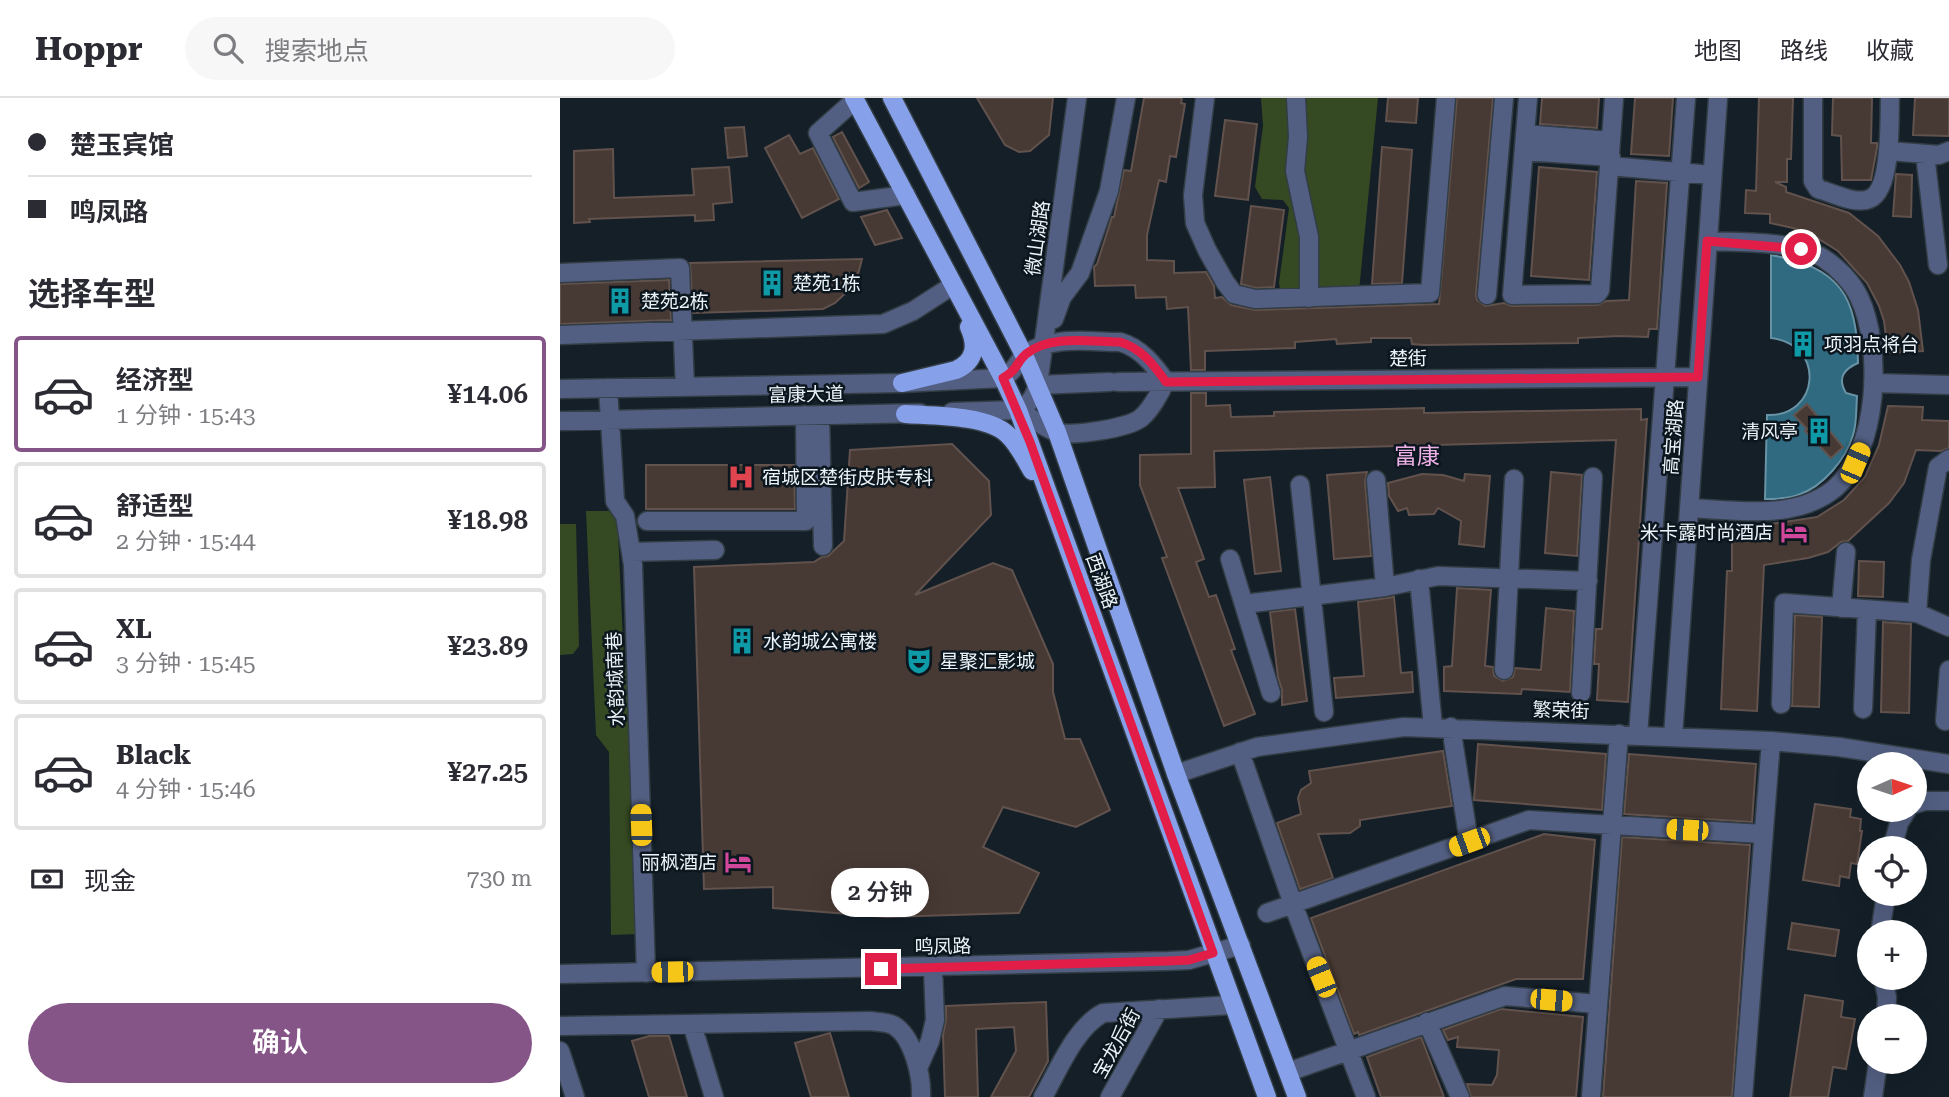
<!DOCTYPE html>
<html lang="zh">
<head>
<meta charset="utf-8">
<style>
	:root { --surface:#fff; --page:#f7f7f7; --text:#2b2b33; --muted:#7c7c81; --line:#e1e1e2; --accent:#865587 }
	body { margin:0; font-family:"Roboto Serif","Noto Sans SC",serif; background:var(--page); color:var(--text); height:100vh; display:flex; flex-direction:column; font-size:26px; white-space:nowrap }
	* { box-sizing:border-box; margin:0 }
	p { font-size:23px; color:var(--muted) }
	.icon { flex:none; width:38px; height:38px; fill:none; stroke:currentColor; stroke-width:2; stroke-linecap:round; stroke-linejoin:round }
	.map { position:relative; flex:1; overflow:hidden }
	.details { display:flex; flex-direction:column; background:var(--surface); width:560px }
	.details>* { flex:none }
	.guide { display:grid; align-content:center; height:154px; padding:0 28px; background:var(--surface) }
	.needle { width:46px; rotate:87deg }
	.controls { position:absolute; left:1297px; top:654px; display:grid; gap:14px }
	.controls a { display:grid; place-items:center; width:70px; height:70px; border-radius:50%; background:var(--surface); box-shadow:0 7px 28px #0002; font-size:35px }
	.end { position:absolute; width:32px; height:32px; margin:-16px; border:9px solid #e11d48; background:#fff; box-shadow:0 0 0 4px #fff }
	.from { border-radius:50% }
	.bubble { position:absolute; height:49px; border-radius:24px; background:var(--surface); box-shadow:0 7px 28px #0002; font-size:23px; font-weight:600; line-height:49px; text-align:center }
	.car { position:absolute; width:21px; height:42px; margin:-21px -10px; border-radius:9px; box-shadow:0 0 5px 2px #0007; background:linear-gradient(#f5c518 24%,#345 0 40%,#f5c518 0 76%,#345 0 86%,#f5c518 0) }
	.guide b { display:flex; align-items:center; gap:24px; height:66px; font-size:26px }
	.guide b+b { border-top:2px solid var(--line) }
	.guide i { width:18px; height:18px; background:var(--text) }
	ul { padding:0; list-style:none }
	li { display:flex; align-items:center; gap:21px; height:116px; margin:0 14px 10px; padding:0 14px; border:4px solid var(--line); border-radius:7px }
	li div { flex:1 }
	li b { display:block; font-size:26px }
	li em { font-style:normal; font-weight:600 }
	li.on { border-color:var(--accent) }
	li>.icon { width:63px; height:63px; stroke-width:1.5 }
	h2 { padding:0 28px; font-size:32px; line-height:84px }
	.pay { display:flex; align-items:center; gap:18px; height:77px; padding:0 28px; font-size:26px }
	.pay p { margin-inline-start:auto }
	.primary-button { display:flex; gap:14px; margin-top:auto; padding:14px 28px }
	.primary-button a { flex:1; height:80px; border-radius:42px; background:var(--accent); color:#fff; font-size:28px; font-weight:600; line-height:80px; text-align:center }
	header { display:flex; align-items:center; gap:42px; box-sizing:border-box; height:98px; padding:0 35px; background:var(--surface); border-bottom:2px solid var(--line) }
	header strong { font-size:33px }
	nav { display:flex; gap:38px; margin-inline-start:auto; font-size:24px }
	.search { width:490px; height:63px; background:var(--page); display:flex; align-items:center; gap:18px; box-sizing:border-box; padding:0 24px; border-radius:38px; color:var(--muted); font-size:26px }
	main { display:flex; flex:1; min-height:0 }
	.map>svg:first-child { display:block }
	.green { fill:#354a22 }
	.water { fill:#306a81; stroke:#6893a5; stroke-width:2 }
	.building { fill:#473933; stroke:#62524d; stroke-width:2 }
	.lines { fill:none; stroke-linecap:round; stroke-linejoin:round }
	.minor-casing { stroke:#323d45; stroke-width:21 }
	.major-casing { stroke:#323d45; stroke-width:21 }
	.minor { stroke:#535f82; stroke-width:18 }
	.major { stroke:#87a0ea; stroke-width:18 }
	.route { stroke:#e11d48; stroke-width:9 }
	.labels { text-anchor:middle; stroke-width:5; stroke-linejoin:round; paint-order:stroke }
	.street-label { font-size:19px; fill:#ebf3f9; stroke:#0b161e }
	.poi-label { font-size:19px; fill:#ebf3f9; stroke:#0b161e; text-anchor:start }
	.quarter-label { font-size:23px; fill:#eeb1e7; stroke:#0b161e }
</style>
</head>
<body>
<header>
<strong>Hoppr</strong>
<div class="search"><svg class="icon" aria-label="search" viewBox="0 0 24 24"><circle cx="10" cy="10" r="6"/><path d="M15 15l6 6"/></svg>搜索地点</div>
<nav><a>地图</a><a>路线</a><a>收藏</a></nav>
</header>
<main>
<section class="details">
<div class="guide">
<b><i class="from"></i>楚玉宾馆</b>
<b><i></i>鸣凤路</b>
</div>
<h2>选择车型</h2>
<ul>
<li class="on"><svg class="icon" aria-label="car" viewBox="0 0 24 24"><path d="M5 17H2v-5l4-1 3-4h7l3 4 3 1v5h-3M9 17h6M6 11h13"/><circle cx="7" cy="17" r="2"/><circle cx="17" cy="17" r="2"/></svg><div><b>经济型</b><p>1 分钟 · 15:43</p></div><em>¥14.06</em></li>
<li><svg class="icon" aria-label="car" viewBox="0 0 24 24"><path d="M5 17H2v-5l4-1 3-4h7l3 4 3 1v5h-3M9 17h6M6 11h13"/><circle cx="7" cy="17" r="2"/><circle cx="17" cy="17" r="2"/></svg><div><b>舒适型</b><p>2 分钟 · 15:44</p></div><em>¥18.98</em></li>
<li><svg class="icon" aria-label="car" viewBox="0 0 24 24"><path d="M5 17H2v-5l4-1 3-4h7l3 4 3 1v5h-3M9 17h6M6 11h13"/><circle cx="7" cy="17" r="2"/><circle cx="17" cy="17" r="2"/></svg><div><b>XL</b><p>3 分钟 · 15:45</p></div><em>¥23.89</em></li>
<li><svg class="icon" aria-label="car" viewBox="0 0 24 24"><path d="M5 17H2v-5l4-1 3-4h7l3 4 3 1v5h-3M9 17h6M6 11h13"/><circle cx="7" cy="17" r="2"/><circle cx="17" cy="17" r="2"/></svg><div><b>Black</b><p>4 分钟 · 15:46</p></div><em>¥27.25</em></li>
</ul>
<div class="pay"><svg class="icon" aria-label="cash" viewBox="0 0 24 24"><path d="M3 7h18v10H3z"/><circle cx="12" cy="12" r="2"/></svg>现金<p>730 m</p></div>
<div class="primary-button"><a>确认</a></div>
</section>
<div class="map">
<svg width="1389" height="999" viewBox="0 0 1389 999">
	<rect width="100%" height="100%" fill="#141f28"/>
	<path class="green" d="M701 0H818L799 193 721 197 719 185 729 110 723 102 702 101 695 89 703 28Z
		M26 413H57L64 564 71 572 78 836 51 837 49 654 36 637Z
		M0 426H16L19 548 13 556 0 557Z"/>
	<path class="water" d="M1211 157C1281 170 1297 198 1298 265 1284 271 1277 280 1286 295L1297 298C1296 311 1297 325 1293 337 1286 361 1263 389 1238 397 1227 401 1216 401 1205 401L1207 317C1260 319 1266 246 1211 240Z"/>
	<path class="building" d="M417 0H493L489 37 470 53 459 54 445 47Z
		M584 0H622L621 5 625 6 616 59 610 58 606 84 599 82 587 137V162L614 163V175L646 174 654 188 655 200 662 199 671 207 695 212 879 206 897 0H933L916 196 917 202 925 208 944 205 952 208 1037 207 1046 203 1069 202 1076 83 1107 85 1097 231H1089L1088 239 1059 238 1018 240V245L864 247 852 246 851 240H811V244L777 246 776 241 735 244V250L645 253V272H631L628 209 607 211 606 199 576 200 575 187 535 188 534 169 537 166 552 119H554L564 72 571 73Z
		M828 0H858L856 25 826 23Z
		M982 0H1039L1037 30 980 26Z
		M1075 0H1113L1109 58 1071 56Z
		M1199 0H1233L1231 61H1227V84H1215L1226 89V94L1289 115 1318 138 1340 167 1349 184 1358 212 1363 253 1328 255 1324 223 1319 208 1307 185 1278 153 1257 140 1233 130 1210 125V116L1185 115 1186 92 1196 93Z
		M1273 0H1312L1311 45H1317V50L1311 82H1282L1281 38 1272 37Z
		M1355 0H1389V38L1353 37Z
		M665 22 697 26 688 102 655 98Z
		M184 29 187 58 168 60 165 30Z
		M282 34 309 84 299 90 273 39Z
		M229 37 240 56 253 50 279 101 242 120 205 50Z
		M822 49 852 52 842 185 812 186Z
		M53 51 54 100 134 97 132 71 169 69 172 104 153 106 154 122 135 123V117L29 121 30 124 14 125V53Z
		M979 69 1037 74 1029 182 971 178Z
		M1336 76 1352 77 1351 119 1333 118Z
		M691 108 724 112 714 189 696 190 681 186Z
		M327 112 342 140 315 147 301 119Z
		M302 161 297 180 291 190 275 205 263 211 133 215 130 165Z
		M109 182 111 222 0 226V186Z
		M1235 237 1252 238 1251 255 1234 254Z
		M631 295H646V308L670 307 671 319 714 318V314L864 310V315L1081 311V322L1087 321 1068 604 1037 602 1039 566H1034L1036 531H1042L1056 342 654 353 655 389 618 390 644 461 636 464 649 499 656 497 675 551 671 552 695 616 664 628 602 460 607 459 580 387V357L631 356Z
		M1247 306 1283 349 1271 360 1245 333 1247 331 1234 317Z
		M1328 308 1363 309 1362 322 1389 323V350L1381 353 1356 352 1344 385 1329 405 1288 443 1281 444 1268 454 1248 460 1204 467 1197 613 1161 611 1167 473H1172V437L1203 438 1204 427 1257 419 1284 402 1305 379 1319 347Z
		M392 346 429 383 431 417 355 497 433 465 452 472 493 566V594L505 641H520L550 712 516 729 443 709 423 749 479 775 459 815 327 819 213 810V789L144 791 134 469 254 464 262 459 268 458 284 443 290 352Z
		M86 367H234L235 411H86Z
		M807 374 805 383 811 458 774 461 767 377Z
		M991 374 1022 377 1017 458 985 455Z
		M862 376 883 377 904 383 905 376 930 378 924 449 899 446 901 423 878 410 874 416 849 417 847 410 838 413 829 398 828 385Z
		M710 379 721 473 695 476 684 382Z
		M1299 463 1324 464 1323 499 1298 498Z
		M897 490 931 492 925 568 933 569 934 578 943 583 953 579 955 570 981 572 986 510 1014 513 1010 594 962 591 961 596 884 593V569L892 568Z
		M834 499 841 575 852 574 853 594 776 600 774 580 804 578 798 504Z
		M735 511 747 603 722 607V592L718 579 710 514Z
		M1235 517 1262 519 1259 609 1232 608Z
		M1323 524 1351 526 1349 615 1321 614Z
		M918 646 1046 656 1042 712 914 702Z
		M883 653 892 708 800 722V728L790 735 758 736 773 780 740 791 717 725 741 716 738 700 741 692 751 685 749 673Z
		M1069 656 1196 666 1192 724 1064 716Z
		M1255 706 1291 711 1290 719 1301 721 1300 733H1302L1297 766 1291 765 1289 780 1280 778 1279 788 1243 782Z
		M984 736 1035 742 1023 881H956L799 937 798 934 794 936 751 820Z
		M1062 739 1190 747 1172 999H1043Z
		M1232 825 1279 832 1275 858 1228 851Z
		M1245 897 1283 903 1281 919 1295 921 1286 971 1273 969 1268 999H1230Z
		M486 904 488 963 469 999H431L456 953 454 929 416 931 418 999H385L383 937 386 922V908Z
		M941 911 1023 919 1016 999H911L907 986 932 987 937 977 939 952 897 949 898 939 888 942 883 932Z
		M270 935 289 999H251L235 945Z
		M89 938H109L127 999H89L72 943Z
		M861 939 884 999H821L807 959Z"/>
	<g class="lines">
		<g class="minor-casing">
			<path id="minor" d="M645 0 633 97 635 125 647 152 665 184 674 196 695 201 870 195 886 0
				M736 0 738 39 735 73 749 139V200
				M968 0 952 197 1037 196 1040 192 1054 0
				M1253 0V83L1258 91C1273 95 1291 105 1306 102 1333 98 1329 21 1330 0
				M295 2 258 35 293 104 346 97
				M965 36 1051 43
				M964 53 1051 59
				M1329 53 1379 57 1389 53
				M1365 56 1378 167
				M1050 68 1152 77
				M0 175 120 170 125 289
				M927 197 944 0
				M494 221 502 199 520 175 549 93 566 0
				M0 237 323 226 353 213 384 193
				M558 284 1138 279
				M1313 285 1389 287
				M478 287 550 284
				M48 290 55 403 65 418 73 467 86 875
				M0 291 342 285 443 280C457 272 457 263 466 256 491 237 531 244 560 244 581 250 594 267 606 284 598 296 593 310 581 320 568 330 512 339 496 334 483 329 470 319 458 312
				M392 314 458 312C478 303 478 284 481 265L517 0
				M260 317 263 448
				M0 323 360 315
				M816 382 825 489
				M740 387 764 614
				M1129 410C1175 412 1234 423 1274 391 1319 353 1323 249 1299 199 1292 184 1277 169 1263 160 1234 142 1182 145 1148 143
				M87 423H246L245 317
				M71 454 155 452
				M670 461 711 595
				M859 481 873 629
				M684 506 825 489 878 478 1028 483
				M1281 510 1286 454
				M1357 515 1361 462 1378 369 1389 361
				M944 572 954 381
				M1021 595 1033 379
				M1221 606 1224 505 1357 515 1389 529
				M1303 611 1307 512
				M1385 623 1389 572
				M891 629 909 744
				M1078 637 1126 0
				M1113 638 1158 0
				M680 654 733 806 806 999
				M616 676 697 649 844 629 1211 643 1279 649 1389 666
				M1354 706 1365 703H1389
				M1332 751 1339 725 1347 712
				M707 815 969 722 1203 736
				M1320 835 1326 796
				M0 876 608 863 629 862 681 847
				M1323 880 1327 899 1326 919
				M867 924 900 999
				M132 926 154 999
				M0 928 310 923C317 924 327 924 333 927 353 938 362 978 361 999
				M0 953 15 999
				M358 970 370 943 375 922 373 870
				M728 974 945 898 1037 906
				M483 999C499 971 515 930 543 915L672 907
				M550 999 599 911
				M1031 999 1059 636
				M1183 999 1211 643
				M1313 999 1318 964"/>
		</g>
		<g class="major-casing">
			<path id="major" d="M294 0 443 280 458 312 707 999
				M332 0 464 257 497 334 616 676 737 999
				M342 285 396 272C416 263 417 247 409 229
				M345 316C373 318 426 317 447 336 458 346 465 361 472 373"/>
		</g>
		<use href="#minor" class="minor"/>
		<use href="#major" class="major"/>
	</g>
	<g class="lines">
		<path class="route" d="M321 871 608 863 629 862 653 855 470 344 443 280C458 272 457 263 466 256 490 236 531 244 560 244 581 250 594 267 606 284L1138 279 1147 143 1241 151"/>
	</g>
	<defs>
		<g id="building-bare" transform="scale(2.1)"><path d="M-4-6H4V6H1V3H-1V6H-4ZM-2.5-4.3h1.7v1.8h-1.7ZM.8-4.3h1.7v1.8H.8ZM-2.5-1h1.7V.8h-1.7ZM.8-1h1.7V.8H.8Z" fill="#0f9aa8" stroke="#0b161e" stroke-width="2.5" paint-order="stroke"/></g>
		<g id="hospital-bare" transform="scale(2.1)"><path d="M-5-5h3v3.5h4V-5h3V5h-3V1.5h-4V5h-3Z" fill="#e0444e" stroke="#0b161e" stroke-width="2.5" paint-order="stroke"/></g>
		<g id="hotel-bare" transform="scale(2.1)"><path d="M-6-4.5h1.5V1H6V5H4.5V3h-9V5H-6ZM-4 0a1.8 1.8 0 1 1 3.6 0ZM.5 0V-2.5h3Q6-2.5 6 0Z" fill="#d1479c" stroke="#0b161e" stroke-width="2.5" paint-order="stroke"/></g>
		<g id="theatre-bare" transform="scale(2.1)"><path d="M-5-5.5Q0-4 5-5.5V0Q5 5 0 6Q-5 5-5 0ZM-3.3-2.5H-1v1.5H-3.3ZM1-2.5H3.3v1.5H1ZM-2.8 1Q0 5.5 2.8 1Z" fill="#0f9aa8" stroke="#0b161e" stroke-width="2.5" paint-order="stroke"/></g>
	</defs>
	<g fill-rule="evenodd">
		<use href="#building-bare" x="212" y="185"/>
		<use href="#building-bare" x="60" y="203"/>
		<use href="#building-bare" x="1243" y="246"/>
		<use href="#building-bare" x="1259" y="333"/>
		<use href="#hospital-bare" x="181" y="379"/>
		<use href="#hotel-bare" x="1234" y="434"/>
		<use href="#building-bare" x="182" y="543"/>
		<use href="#theatre-bare" x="359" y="563"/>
		<use href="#hotel-bare" x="178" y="764"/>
	</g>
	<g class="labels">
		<g class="street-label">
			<text transform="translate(477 140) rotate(-82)" y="7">微山湖路</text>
			<text transform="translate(848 260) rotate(-1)" y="7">楚街</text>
			<text transform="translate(246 296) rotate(-1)" y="7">富康大道</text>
			<text transform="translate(1113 339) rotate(-86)" y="7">高宝湖路</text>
			<text transform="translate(542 483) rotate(70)" y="7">西湖路</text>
			<text transform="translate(55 581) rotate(-92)" y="7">水韵城南巷</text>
			<text transform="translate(1001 612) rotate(2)" y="7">繁荣街</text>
			<text transform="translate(383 848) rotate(-1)" y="7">鸣凤路</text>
			<text transform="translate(556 945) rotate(-61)" y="7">宝龙后街</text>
		</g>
		<g class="poi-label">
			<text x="233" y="192">楚苑1栋</text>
			<text x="81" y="210">楚苑2栋</text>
			<text x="1264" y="253">项羽点将台</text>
			<text x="1238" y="340" text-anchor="end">清风亭</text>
			<text x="202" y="386">宿城区楚街皮肤专科</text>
			<text x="1213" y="441" text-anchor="end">米卡露时尚酒店</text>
			<text x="203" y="550">水韵城公寓楼</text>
			<text x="380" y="570">星聚汇影城</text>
			<text x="157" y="771" text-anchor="end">丽枫酒店</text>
		</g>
		<g class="quarter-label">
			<text x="857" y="366">富康</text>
		</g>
	</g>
</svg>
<div class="controls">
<a><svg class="needle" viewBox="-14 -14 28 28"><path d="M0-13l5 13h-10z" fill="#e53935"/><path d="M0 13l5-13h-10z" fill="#7c7c81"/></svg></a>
<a><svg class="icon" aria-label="locate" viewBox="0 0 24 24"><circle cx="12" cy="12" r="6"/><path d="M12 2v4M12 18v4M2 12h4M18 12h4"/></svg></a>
<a>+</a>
<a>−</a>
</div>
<i class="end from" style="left:1241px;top:151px"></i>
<i class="end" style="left:321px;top:871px"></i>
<div class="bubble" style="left:271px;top:770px;width:98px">2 分钟</div>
<i class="car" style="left:1295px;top:365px;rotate:23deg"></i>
<i class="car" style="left:81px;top:727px;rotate:358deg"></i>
<i class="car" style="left:1127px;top:732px;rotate:273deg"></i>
<i class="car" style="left:909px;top:744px;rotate:250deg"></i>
<i class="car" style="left:112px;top:874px;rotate:269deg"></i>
<i class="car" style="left:761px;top:879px;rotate:338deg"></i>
<i class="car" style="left:991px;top:902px;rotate:95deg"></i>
</div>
</main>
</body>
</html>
